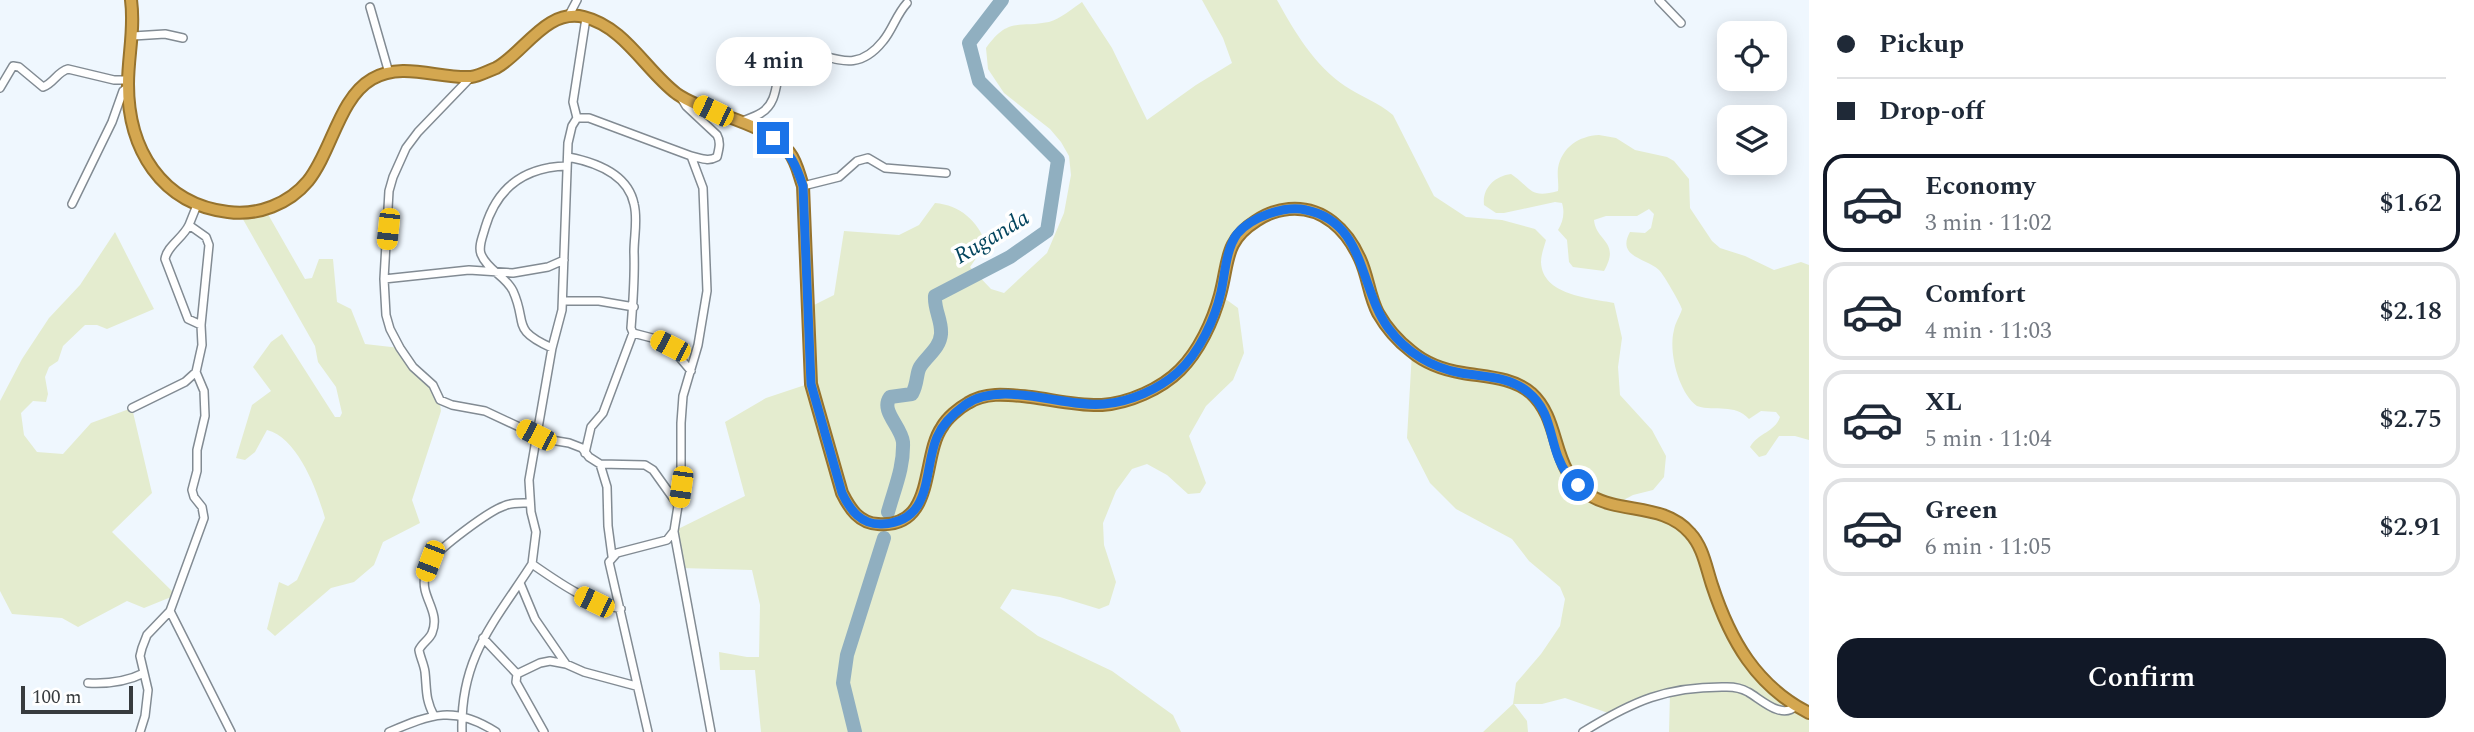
<!DOCTYPE html>
<html lang="en">
<head>
<meta charset="utf-8">
<style>
	:root { --surface:#fff; --page:#f6f6f7; --text:#1f2937; --muted:#747a83; --line:#e0e1e3; --accent:#111827 }
	body { margin:0; font-family:Spectral,serif; background:var(--page); color:var(--text); height:100vh; display:flex; flex-direction:column; font-size:26px; white-space:nowrap }
	* { box-sizing:border-box; margin:0 }
	p { font-size:23px; color:var(--muted) }
	.icon { flex:none; width:38px; height:38px; fill:none; stroke:currentColor; stroke-width:2; stroke-linecap:round; stroke-linejoin:round }
	.map { position:relative; flex:1; overflow:hidden }
	.details { display:flex; flex-direction:column; background:var(--surface); width:665px }
	.details>* { flex:none }
	.banner { display:grid; align-content:center; height:154px; padding:0 28px; background:var(--surface) }
	.buttons { position:absolute; left:1717px; top:21px; display:grid; gap:14px }
	.buttons a { display:grid; place-items:center; width:70px; height:70px; border-radius:14px; background:var(--surface); box-shadow:0 4px 18px #0003; font-size:35px }
	.scale { position:absolute; left:21px; bottom:18px; width:112px; box-sizing:border-box; padding-left:7px; border:4px solid #373b3e; border-top:0; font-size:19px; line-height:24px; white-space:nowrap; color:#373b3e; -webkit-text-stroke:5px #fff; paint-order:stroke }
	.end { position:absolute; width:32px; height:32px; margin:-16px; border:9px solid #1a73e8; background:#fff; box-shadow:0 0 0 4px #fff }
	.from { border-radius:50% }
	.bubble { position:absolute; height:49px; border-radius:21px; background:var(--surface); box-shadow:0 4px 18px #0003; font-size:23px; font-weight:600; line-height:49px; text-align:center }
	.car { position:absolute; width:21px; height:42px; margin:-21px -10px; border-radius:9px; box-shadow:0 0 5px 2px #0007; background:linear-gradient(#f5c518 24%,#345 0 40%,#f5c518 0 76%,#345 0 86%,#f5c518 0) }
	.banner b { display:flex; align-items:center; gap:24px; height:66px; font-size:26px }
	.banner b+b { border-top:2px solid var(--line) }
	.banner i { width:18px; height:18px; background:var(--text) }
	ul { padding:0; list-style:none }
	li { display:flex; align-items:center; gap:21px; height:98px; margin:0 14px 10px; padding:0 14px; border:4px solid var(--line); border-radius:21px }
	li div { flex:1 }
	li b { display:block; font-size:26px }
	li em { font-style:normal; font-weight:600 }
	li.on { border-color:var(--accent) }
	li>.icon { width:63px; height:63px; stroke-width:1.5 }
	.cta { display:flex; gap:14px; margin-top:auto; padding:14px 28px }
	.cta a { flex:1; height:80px; border-radius:21px; background:var(--accent); color:#fff; font-size:28px; font-weight:600; line-height:80px; text-align:center }
	main { display:flex; flex:1; min-height:0 }
	.map>svg:first-child { display:block }
	.green { fill:#e4eccf }
	.lines { fill:none; stroke-linecap:round; stroke-linejoin:round }
	.river { stroke:#90afc0; stroke-width:14 }
	.minor-casing { stroke:#828b93; stroke-width:10 }
	.trunk-casing { stroke:#96732e; stroke-width:14 }
	.minor { stroke:#fff; stroke-width:7 }
	.trunk { stroke:#d4a750; stroke-width:10 }
	.route { stroke:#1a73e8; stroke-width:9 }
	.labels { text-anchor:middle; stroke-width:7; stroke-linejoin:round; paint-order:stroke }
	.water-label { font-size:23px; font-style:italic; fill:#04455e; stroke:#fff }
</style>
</head>
<body>
<main>
<div class="map">
<svg width="1809" height="732" viewBox="0 0 1809 732">
	<rect width="100%" height="100%" fill="#eff7fe"/>
	<path class="green" d="M1202 0H1277C1294 31 1315 66 1345 86 1361 97 1378 102 1393 115L1434 196 1466 217 1502 220 1535 229 1546 240C1544 247 1541 255 1541 262 1542 295 1589 298 1614 303L1622 338 1618 367 1620 395 1652 430 1666 456 1664 477 1653 490 1633 495 1618 503 1684 526 1759 674 1809 713V732H1669L1670 693 1611 714 1565 698 1542 704H1514L1527 721 1528 732H1483L1513 704 1516 683 1541 654 1560 626 1565 599 1560 587 1529 561 1512 539 1456 509 1430 483 1407 438 1412 352 1395 337 1365 275 1335 222 1292 208 1237 234 1220 295 1238 308 1244 353 1233 380 1206 406 1189 436 1206 483 1200 493 1188 494 1167 475 1147 464 1132 469 1116 491 1103 523 1104 545 1116 582 1109 605 1099 609 1060 597 1012 589 1000 608 1038 636 1112 671 1173 715 1181 732H761L755 670H720L719 652 747 657H759L760 605 752 570 681 568 674 531 745 496 725 422 766 398 811 383 808 308 834 295 844 231 899 235 919 225 935 203C960 205 978 221 986 244L970 267 991 289 1004 293 1047 253 1064 213 1071 175 1069 156 1061 142 1050 129 1004 93 988 69 986 48C1008 17 1017 28 1049 22 1060 19 1073 8 1082 2L1112 48 1147 120 1196 85 1232 63 1223 38Z
		M1599 135 1616 138 1635 150 1667 157 1674 161 1689 179 1690 208 1712 241 1720 248 1745 256 1774 270 1801 262 1809 265V440L1795 436H1779L1766 455 1759 457 1750 447C1758 433 1775 432 1780 417L1776 412 1761 411 1749 419C1734 403 1716 412 1697 406 1679 393 1668 352 1674 330 1675 323 1680 316 1682 309 1680 303 1664 275 1659 270 1646 258 1616 257 1630 232L1645 233 1651 228 1654 214 1649 209 1637 216H1606L1594 220C1596 242 1621 241 1604 271L1573 267 1569 262 1567 240 1558 230C1563 222 1565 213 1562 203L1555 202 1504 213H1496L1484 205C1482 188 1495 176 1511 174 1532 188 1529 199 1558 191 1559 184 1557 176 1558 168 1562 147 1579 136 1599 135Z
		M265 209 305 279 312 278 319 259H333L337 302 351 309 365 344 400 348C417 367 439 385 441 411L412 500 420 523 383 542 374 565 354 582 331 588 275 636 267 629 279 582 288 586 297 580 325 518C317 490 298 438 267 430L255 452 245 460 236 458 252 405 271 391 253 367 271 342 282 334 335 417H340L342 413 336 387 318 362 315 346 240 214Z
		M115 232 154 309 107 329 97 325H85L63 346 58 361 49 367 45 377 48 394 46 402 33 401 21 413 24 435 37 452 63 454 91 423 132 408 152 493 112 532 176 595 144 608 127 601 78 627 62 618 12 614 0 591V401L22 359 49 318 80 285Z"/>
	<g class="lines">
		<path class="river" d="M888 512C895 487 904 467 903 442 901 426 880 411 890 397L912 394C918 383 916 374 920 367 927 356 940 348 941 334 942 320 934 310 935 296L1010 257 1047 231 1058 160 979 81 969 43 1002 0
			M855 732 843 683 847 655 884 538"/>
		<g class="minor-casing">
			<path id="minor" d="M1659 0 1681 23
				M370 7 389 73
				M568 17 577 0
				M133 36 165 34 183 38
				M471 77 418 132 406 148 393 177 389 191 384 279 386 315 390 329 400 348 413 367 433 385 440 400 452 405 485 411 545 439 569 443 582 448 589 457 600 464 645 465 653 470 678 505
				M0 88 13 66 19 67 43 87C54 83 57 72 68 69L114 80H128
				M577 118 573 102 586 18
				M740 122C747 119 755 117 761 113 784 99 771 66 791 50 827 49 852 80 883 41 893 29 896 15 907 3
				M568 157C594 162 628 174 634 204 638 219 634 236 634 252 635 278 633 302 631 328L633 333 656 339 670 346 691 371
				M803 186 839 177 857 161 868 158 885 168 946 173
				M72 204 112 122 123 91 128 87
				M189 225C183 238 167 246 165 259L188 319 201 325
				M384 279 469 270 513 273 548 267 564 260
				M563 301H599L634 307
				M552 348C510 329 528 324 513 291 506 276 487 270 481 254 478 246 483 236 485 228 497 187 525 167 567 166
				M132 408 185 382 196 372
				M585 453 591 427 603 413 633 333
				M600 464 607 487 608 526 612 556
				M674 532 711 732
				M532 564C564 586 583 600 621 609
				M520 583 535 619 566 664
				M170 611 231 732
				M483 638 517 674 540 663 550 661 566 664 584 672 636 686
				M517 674 516 682 544 732
				M88 683C108 684 126 682 144 673
				M434 716C425 698 427 691 425 672 424 664 420 657 419 650 422 643 429 640 432 633 441 611 420 597 425 576 426 572 428 565 431 561 439 548 489 511 504 506 512 502 521 503 530 503
				M140 732 145 716 148 690 140 656 142 648 147 635 170 611 204 518 202 507 194 497 192 490 197 471V450L205 416 204 391 196 372 202 345 201 325 209 245 206 237 189 225 197 205
				M389 732C432 714 454 705 496 732
				M462 732C460 657 494 623 532 564L536 532 531 512 529 480 552 348 562 310 568 143 572 126 577 118H589L691 156C701 158 708 162 717 157 719 149 721 142 717 135L686 106 680 96
				M648 732 609 562 617 553 667 540 674 531 681 487V423L683 396 698 345 707 291 703 188 691 156
				M1583 732C1633 701 1667 686 1727 687 1734 687 1741 688 1748 692 1761 699 1781 720 1796 706"/>
		</g>
		<g class="trunk-casing">
			<path id="trunk" d="M131 0C135 29 128 56 128 84 128 149 161 204 228 212 258 216 289 204 308 181 332 151 339 98 372 79 402 61 439 79 471 77 479 76 488 71 496 68 524 53 546 8 584 17 625 27 646 71 677 94 709 116 765 121 789 152 797 162 799 175 803 186L811 384 842 493C850 509 859 523 878 524 936 529 921 457 942 427 947 418 959 408 968 403 987 391 1010 395 1031 397 1054 400 1079 406 1102 405 1129 403 1161 389 1180 370 1199 351 1213 321 1220 295 1229 262 1224 241 1256 221 1266 214 1277 210 1289 209 1323 206 1347 230 1360 259 1368 276 1369 296 1378 313 1386 327 1398 341 1411 351 1425 363 1444 370 1463 373 1486 377 1512 377 1531 393 1563 422 1549 471 1591 496 1622 514 1664 503 1690 533 1703 547 1706 567 1712 585 1730 640 1756 686 1809 713"/>
		</g>
		<use href="#minor" class="minor"/>
		<use href="#trunk" class="trunk"/>
	</g>
	<g class="lines">
		<path class="route" d="M773 138C790 152 796 165 803 186L811 384 842 493C850 510 861 525 882 524 934 522 923 469 937 437 943 423 954 413 965 405 1000 379 1064 408 1104 404 1130 402 1159 389 1178 372 1199 353 1215 319 1221 292 1225 274 1226 249 1237 234 1251 217 1285 205 1306 210 1366 222 1359 289 1389 329 1406 352 1432 368 1461 373 1484 377 1509 376 1528 392 1555 413 1548 448 1567 474 1570 478 1575 482 1578 485"/>
	</g>
	<g class="labels">
		<g class="water-label">
			<text transform="translate(991 236) rotate(-31)" y="8">Ruganda</text>
		</g>
	</g>
</svg>
<div class="buttons">
<a><svg class="icon" aria-label="locate" viewBox="0 0 24 24"><circle cx="12" cy="12" r="6"/><path d="M12 2v4M12 18v4M2 12h4M18 12h4"/></svg></a>
<a><svg class="icon" aria-label="layers" viewBox="0 0 24 24"><path d="M12 4l9 5-9 5-9-5zM3 14l9 5 9-5"/></svg></a>
</div>
<div class="scale">100 m</div>
<i class="end from" style="left:1578px;top:485px"></i>
<i class="end" style="left:773px;top:138px"></i>
<div class="bubble" style="left:716px;top:37px;width:116px">4 min</div>
<i class="car" style="left:713px;top:111px;rotate:296deg"></i>
<i class="car" style="left:388px;top:229px;rotate:186deg"></i>
<i class="car" style="left:670px;top:346px;rotate:297deg"></i>
<i class="car" style="left:536px;top:435px;rotate:297deg"></i>
<i class="car" style="left:681px;top:487px;rotate:188deg"></i>
<i class="car" style="left:430px;top:561px;rotate:201deg"></i>
<i class="car" style="left:594px;top:602px;rotate:296deg"></i>
</div>
<section class="details">
<div class="banner">
<b><i class="from"></i>Pickup</b>
<b><i></i>Drop-off</b>
</div>
<ul>
<li class="on"><svg class="icon" aria-label="car" viewBox="0 0 24 24"><path d="M5 17H2v-5l4-1 3-4h7l3 4 3 1v5h-3M9 17h6M6 11h13"/><circle cx="7" cy="17" r="2"/><circle cx="17" cy="17" r="2"/></svg><div><b>Economy</b><p>3 min · 11:02</p></div><em>$1.62</em></li>
<li><svg class="icon" aria-label="car" viewBox="0 0 24 24"><path d="M5 17H2v-5l4-1 3-4h7l3 4 3 1v5h-3M9 17h6M6 11h13"/><circle cx="7" cy="17" r="2"/><circle cx="17" cy="17" r="2"/></svg><div><b>Comfort</b><p>4 min · 11:03</p></div><em>$2.18</em></li>
<li><svg class="icon" aria-label="car" viewBox="0 0 24 24"><path d="M5 17H2v-5l4-1 3-4h7l3 4 3 1v5h-3M9 17h6M6 11h13"/><circle cx="7" cy="17" r="2"/><circle cx="17" cy="17" r="2"/></svg><div><b>XL</b><p>5 min · 11:04</p></div><em>$2.75</em></li>
<li><svg class="icon" aria-label="car" viewBox="0 0 24 24"><path d="M5 17H2v-5l4-1 3-4h7l3 4 3 1v5h-3M9 17h6M6 11h13"/><circle cx="7" cy="17" r="2"/><circle cx="17" cy="17" r="2"/></svg><div><b>Green</b><p>6 min · 11:05</p></div><em>$2.91</em></li>
</ul>
<div class="cta"><a>Confirm</a></div>
</section>
</main>
</body>
</html>
